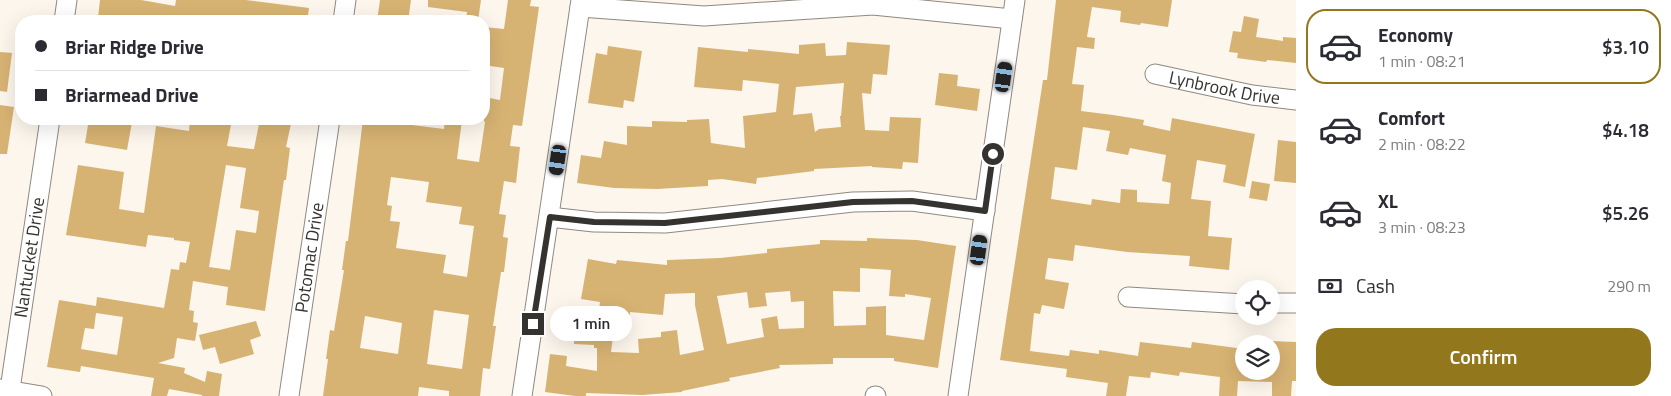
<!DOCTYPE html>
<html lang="en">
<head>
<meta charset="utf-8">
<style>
	:root { --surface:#fff; --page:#f7f7f7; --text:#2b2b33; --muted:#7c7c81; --line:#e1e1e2; --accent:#92771d }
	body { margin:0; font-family:"Titillium Web",sans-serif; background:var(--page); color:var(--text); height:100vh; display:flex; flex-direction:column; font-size:19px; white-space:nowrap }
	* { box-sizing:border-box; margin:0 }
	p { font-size:16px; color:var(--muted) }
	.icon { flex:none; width:28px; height:28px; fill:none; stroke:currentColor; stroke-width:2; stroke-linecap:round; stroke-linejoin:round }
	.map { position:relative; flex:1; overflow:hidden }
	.sheet { display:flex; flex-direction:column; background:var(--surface); width:375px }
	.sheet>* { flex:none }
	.banner { position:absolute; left:15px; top:15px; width:475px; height:110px; border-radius:20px; box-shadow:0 5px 20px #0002; display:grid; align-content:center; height:110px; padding:0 20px; background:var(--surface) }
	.tools { position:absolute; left:1235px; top:280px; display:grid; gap:10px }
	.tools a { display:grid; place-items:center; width:45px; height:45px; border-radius:50%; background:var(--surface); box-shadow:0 5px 20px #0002; font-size:25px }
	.end { position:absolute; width:22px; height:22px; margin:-11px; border:6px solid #35332f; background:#fff; box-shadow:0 0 0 2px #fff }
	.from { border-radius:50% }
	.bubble { position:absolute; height:35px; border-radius:18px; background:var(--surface); box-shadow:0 5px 20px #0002; font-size:16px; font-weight:600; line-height:35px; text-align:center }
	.car { position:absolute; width:15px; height:30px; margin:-15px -8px; border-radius:6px; box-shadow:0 0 4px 1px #0007; background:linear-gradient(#222 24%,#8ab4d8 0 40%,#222 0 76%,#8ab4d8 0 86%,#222 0) }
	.banner b { display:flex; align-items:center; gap:18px; height:48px; font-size:19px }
	.banner b+b { border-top:1px solid var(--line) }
	.banner i { width:12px; height:12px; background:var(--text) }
	ul { padding:9px 0 0; list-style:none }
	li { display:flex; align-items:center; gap:15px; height:75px; margin:0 10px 8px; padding:0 10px; border:2px solid transparent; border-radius:20px }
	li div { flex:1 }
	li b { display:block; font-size:19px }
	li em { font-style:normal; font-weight:600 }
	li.current { border-color:var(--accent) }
	li>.icon { width:45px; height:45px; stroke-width:1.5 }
	.pay { display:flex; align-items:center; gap:12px; height:55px; padding:0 20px; font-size:19px }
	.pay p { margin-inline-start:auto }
	.primary-button { display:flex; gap:10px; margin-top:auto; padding:10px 20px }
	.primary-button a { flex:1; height:58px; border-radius:20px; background:var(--accent); color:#fff; font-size:20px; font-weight:600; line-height:58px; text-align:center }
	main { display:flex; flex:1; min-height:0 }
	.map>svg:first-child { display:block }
	.building { fill:#d7b373; fill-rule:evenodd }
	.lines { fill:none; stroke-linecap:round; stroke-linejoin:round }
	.minor-casing { stroke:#8e8980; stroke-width:21 }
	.minor { stroke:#fff; stroke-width:19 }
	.route { stroke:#35332f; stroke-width:6 }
	.labels { text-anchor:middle; stroke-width:4.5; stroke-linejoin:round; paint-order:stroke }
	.street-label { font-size:18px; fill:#35332f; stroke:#fcf6ec }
</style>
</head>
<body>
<main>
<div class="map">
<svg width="1296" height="396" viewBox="0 0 1296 396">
	<rect width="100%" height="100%" fill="#fcf6ec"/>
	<path class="building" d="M100 0H141L175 6 176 0H246L309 8 307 21H165L134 15 133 21H118L98 18Z
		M380 0H411L408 21H377Z
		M428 0H481L478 21H466L467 12 428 7Z
		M508 0H531L530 6 539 7 522 126 513 125 510 146 520 147 516 183 504 181 499 214 506 215 503 237 508 238 504 272H501L493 326H496L490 369 483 368 480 396H449V391L419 387 418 396H323L328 359H326L330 330 334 331 344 270H342L346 241H348L363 119 444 129 445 119 462 120 457 159 479 162 485 122 484 121V97L500 100 504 68 484 65V27L504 29ZM391 177 429 182 426 202 462 207 459 224 474 226 467 277 443 273 446 255 396 248 400 222 390 221 392 206 387 205ZM434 310 469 315 462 369 427 364ZM365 316 402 323 398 354 360 348Z
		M1056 0H1172L1168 27 1141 23 1140 25 1120 22 1121 11 1092 7 1087 37 1095 38 1094 49 1077 47 1072 84 1084 85 1081 111 1113 115 1144 120 1143 125 1170 131 1172 118 1255 134 1245 187 1223 182 1226 165 1197 160 1191 199 1211 201 1208 236 1232 238 1229 270 1189 266 1190 256 1127 252 1075 245 1073 261 1048 258 1045 279 1069 283 1064 309 1042 305 1040 314 1034 313 1030 351 1069 356 1070 350 1099 354V350L1138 356 1140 342 1191 348 1192 342 1244 349V371H1271V341L1296 342V381H1292L1291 396H1272V382L1238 381 1237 396H1219L1220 377 1180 372 1179 376 1151 372 1150 378 1129 376 1126 396H1106L1108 383 1066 377 1067 369 1000 360 1043 80H1047ZM1083 127 1110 131 1106 151 1128 155 1130 148 1166 155 1162 181 1171 183 1169 204 1137 202V190L1121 189 1120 203 1092 199 1091 205 1051 199 1055 167 1077 170Z
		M1244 16 1259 19 1256 37 1283 41V37L1296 38V63L1267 60 1266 62 1237 58 1238 53 1229 52 1233 31 1241 32Z
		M847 42 890 45 887 75 873 74 871 94 862 93 865 130 889 131 890 117 921 118 918 163 903 162 902 169 872 167V166L814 169V171L757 178 756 184 722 179 708 180V186L657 189 614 188 577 183 581 155 601 158 604 141 627 145V126L652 127V121L687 122V120L709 119 711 143 745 148 743 116 776 112 779 84 743 80 742 91 694 87 698 47 748 52V49L799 54V45L825 43 826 56 846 55ZM844 83 841 116H840L841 127 819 129 815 132 812 113 793 115 796 87Z
		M608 46 642 51 634 102 624 100 623 108 588 103 596 53 607 55Z
		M0 52 12 53 7 92 0 91Z
		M939 73 958 75 957 86 980 89 977 111 935 105Z
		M0 105 14 107 7 154H0Z
		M89 119H111L132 122 127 150 85 143Z
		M190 119H232L227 146 252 149H254L260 119H292L286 147 290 148 286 180H284L265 311 226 305 228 287 193 281 189 310 194 311 193 322 198 323 195 341 177 338 174 358 158 363 185 368 184 373 205 382 207 371 222 374 219 396H202V395L169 389 167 396H151L154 378 81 366 80 372 47 367 59 300 96 306 97 297 164 308 171 269 179 270 180 262 186 263 190 242 174 240V238L148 235 146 247 66 235 78 165 124 172 119 209 144 213 156 126 189 131ZM226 165 246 168 240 208 259 211 256 233 236 230 230 270 209 267ZM96 313 123 317 117 355 81 349 85 328 94 329Z
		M1278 140 1296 142V183L1274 181Z
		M1252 181 1270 184 1267 201 1249 198Z
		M867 238 917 240 956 246 938 368 894 361V358H833V364L779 365 780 368 729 378 730 381 682 391V392L642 395 586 393V396H575L545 392 550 354 567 356 566 366 597 371V348H594V345L574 344 575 324 597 326 600 302 581 299 588 259 616 264 617 260 667 265V260L720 258 767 253V249L820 244V240L867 241ZM860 268 891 270 889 296 905 297V294L931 298 924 340 886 335V306L866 307V325L834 326 833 291 860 292ZM790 291 791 302 804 301V328L779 329 777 316 761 319 764 337 727 344 717 296 747 292 749 308 767 306 765 293ZM695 293V305L704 350 680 355 677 330 661 332V337L638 339 639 353 611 352 616 314 630 315V312L663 315 665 294Z
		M256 321 261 336 250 340 254 354 220 364 215 347 203 350 199 335Z"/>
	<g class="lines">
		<g class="minor-casing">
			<g id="minor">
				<path d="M580 7 704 16 873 5 1012 19"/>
				<path d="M64 21 67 0"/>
				<path d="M343 21 346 0"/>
				<path id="s1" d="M1155 74 1252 95 1296 100"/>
				<path d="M549 217 594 222 665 223 853 202 912 201 985 211"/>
				<path d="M1128 297 1244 304"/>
				<path d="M1271 303H1296"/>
				<path d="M0 389 42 396"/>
				<path id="s2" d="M9 396 50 119"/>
				<path id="s3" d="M289 396 330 119"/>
				<path d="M522 396 581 0"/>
				<path d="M875 396H876"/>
				<path d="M958 396 1015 0"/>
			</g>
		</g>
		<use href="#minor" class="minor"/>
	</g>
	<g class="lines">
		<path class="route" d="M533 324 550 217 594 222 665 223 853 202 912 201 985 211 993 154"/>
	</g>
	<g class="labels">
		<g class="street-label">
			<text dy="6" stroke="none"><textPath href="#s1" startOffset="71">Lynbrook Drive</textPath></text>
			<text dy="6" stroke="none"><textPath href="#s2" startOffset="140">Nantucket Drive</textPath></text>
			<text dy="6" stroke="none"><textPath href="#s3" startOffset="140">Potomac Drive</textPath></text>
		</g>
	</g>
</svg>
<div class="tools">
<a><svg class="icon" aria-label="locate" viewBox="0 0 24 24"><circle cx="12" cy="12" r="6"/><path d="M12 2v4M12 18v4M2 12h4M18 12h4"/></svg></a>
<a><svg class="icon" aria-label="layers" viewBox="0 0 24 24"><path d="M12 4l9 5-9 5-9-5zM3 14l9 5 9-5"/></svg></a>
</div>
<i class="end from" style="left:993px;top:154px"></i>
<i class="end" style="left:533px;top:324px"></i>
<div class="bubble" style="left:550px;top:306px;width:82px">1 min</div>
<i class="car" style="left:1004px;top:77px;rotate:8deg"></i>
<i class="car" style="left:558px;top:160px;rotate:188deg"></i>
<i class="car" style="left:979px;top:250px;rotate:8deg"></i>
<div class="banner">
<b><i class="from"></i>Briar Ridge Drive</b>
<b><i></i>Briarmead Drive</b>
</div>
</div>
<section class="sheet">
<ul>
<li class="current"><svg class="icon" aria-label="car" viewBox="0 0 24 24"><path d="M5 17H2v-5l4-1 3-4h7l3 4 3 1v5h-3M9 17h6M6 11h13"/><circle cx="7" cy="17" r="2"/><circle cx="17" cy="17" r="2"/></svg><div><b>Economy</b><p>1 min · 08:21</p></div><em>$3.10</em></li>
<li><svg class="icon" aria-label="car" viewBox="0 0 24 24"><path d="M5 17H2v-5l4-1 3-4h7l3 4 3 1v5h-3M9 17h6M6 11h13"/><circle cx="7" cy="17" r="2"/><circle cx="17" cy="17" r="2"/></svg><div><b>Comfort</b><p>2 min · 08:22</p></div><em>$4.18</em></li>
<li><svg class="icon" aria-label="car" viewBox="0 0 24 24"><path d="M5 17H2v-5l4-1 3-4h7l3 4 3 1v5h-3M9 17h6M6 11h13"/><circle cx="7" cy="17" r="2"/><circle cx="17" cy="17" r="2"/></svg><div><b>XL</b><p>3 min · 08:23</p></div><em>$5.26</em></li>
</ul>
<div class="pay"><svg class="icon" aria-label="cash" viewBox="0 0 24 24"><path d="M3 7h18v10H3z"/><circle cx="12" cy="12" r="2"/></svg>Cash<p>290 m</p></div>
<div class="primary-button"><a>Confirm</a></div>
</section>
</main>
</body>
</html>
